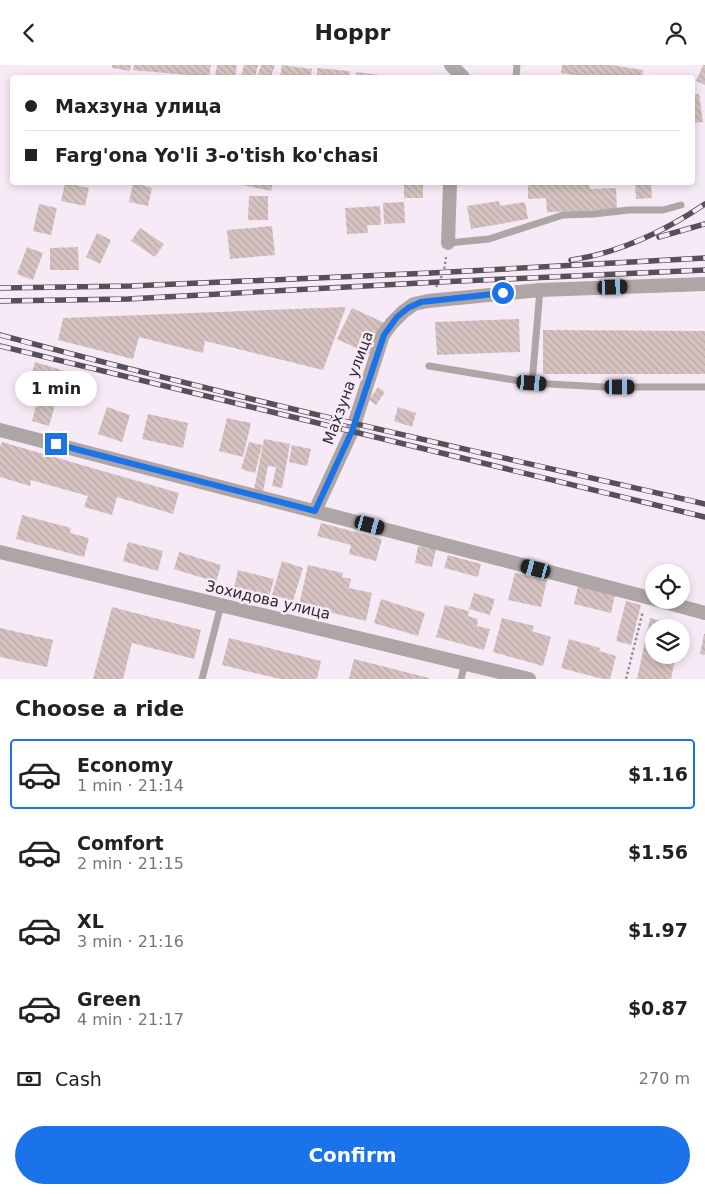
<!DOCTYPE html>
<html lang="en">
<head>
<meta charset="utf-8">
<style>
	:root { --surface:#fff; --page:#f2f2f2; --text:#222; --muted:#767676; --line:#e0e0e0; --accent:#1a73e8 }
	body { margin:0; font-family:"DejaVu Sans",sans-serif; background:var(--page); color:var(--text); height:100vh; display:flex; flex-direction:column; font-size:19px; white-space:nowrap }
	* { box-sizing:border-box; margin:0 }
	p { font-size:16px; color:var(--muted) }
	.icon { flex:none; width:28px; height:28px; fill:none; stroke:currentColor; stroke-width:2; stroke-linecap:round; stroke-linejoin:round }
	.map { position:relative; height:614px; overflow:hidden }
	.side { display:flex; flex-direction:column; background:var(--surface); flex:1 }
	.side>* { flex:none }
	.hud { position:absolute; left:10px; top:10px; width:685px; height:110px; border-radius:5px; box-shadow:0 2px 8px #0003; display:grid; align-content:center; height:110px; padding:0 15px; background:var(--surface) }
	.buttons { position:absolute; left:645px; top:499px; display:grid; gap:10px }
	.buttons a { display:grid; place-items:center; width:45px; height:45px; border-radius:50%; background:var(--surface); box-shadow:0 2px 8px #0003; font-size:25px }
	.end { position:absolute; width:22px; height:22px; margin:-11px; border:6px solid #1a73e8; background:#fff; box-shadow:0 0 0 2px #fff }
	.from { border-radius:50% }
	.bubble { position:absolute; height:35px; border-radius:18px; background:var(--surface); box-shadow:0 2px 8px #0003; font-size:16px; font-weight:700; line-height:35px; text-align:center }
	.car { position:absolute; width:15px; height:30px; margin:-15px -8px; border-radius:6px; box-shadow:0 0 4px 1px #0007; background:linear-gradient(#222 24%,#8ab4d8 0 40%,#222 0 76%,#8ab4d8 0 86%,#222 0) }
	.hud b { display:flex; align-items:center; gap:18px; height:48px; font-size:19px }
	.hud b+b { border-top:1px solid var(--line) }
	.hud i { width:12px; height:12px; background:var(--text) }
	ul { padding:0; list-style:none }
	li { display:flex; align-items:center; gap:15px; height:70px; margin:0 10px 8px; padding:0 5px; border:2px solid transparent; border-radius:5px }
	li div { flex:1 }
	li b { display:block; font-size:19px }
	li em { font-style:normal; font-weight:700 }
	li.active { border-color:var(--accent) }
	li>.icon { width:45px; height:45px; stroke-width:1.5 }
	h2 { padding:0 15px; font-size:22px; line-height:60px }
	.pay { display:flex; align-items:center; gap:12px; height:55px; padding:0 15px; font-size:19px }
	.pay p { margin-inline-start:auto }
	.button { display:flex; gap:10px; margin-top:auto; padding:10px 15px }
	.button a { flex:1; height:58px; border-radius:30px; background:var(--accent); color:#fff; font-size:20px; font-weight:700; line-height:58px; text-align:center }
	header { display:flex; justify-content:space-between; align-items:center; height:65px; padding:0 15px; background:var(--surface); font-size:22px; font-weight:700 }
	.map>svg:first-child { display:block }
	.building { fill:url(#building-back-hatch) }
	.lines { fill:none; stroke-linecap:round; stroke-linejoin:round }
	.path { stroke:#988f98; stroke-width:2.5; stroke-dasharray:2.5 2.5; stroke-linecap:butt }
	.service { stroke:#ada5a6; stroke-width:7 }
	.minor { stroke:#ada5a6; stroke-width:14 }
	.rail-casing { stroke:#575157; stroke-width:5.5 }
	.rail { stroke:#f7eaf7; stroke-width:4; stroke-dasharray:11; stroke-linecap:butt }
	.route { stroke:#1a73e8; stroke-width:6 }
	.labels { text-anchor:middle; stroke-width:5; stroke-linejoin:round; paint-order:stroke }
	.street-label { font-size:15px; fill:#2d282d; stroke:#f7eaf7 }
</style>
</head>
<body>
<header><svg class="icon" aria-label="back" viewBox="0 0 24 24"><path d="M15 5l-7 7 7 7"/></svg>Hoppr<svg class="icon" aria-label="person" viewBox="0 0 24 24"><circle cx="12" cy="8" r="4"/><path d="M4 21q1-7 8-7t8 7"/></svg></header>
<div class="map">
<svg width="705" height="614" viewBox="0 0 705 614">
	<defs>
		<pattern id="building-back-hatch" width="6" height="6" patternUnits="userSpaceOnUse" patternTransform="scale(1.25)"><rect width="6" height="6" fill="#d6c3c1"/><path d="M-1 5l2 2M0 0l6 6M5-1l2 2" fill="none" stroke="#b8a8a6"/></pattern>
	</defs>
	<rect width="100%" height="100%" fill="#f7eaf7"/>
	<path class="building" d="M112 0H131L130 6 112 3Z
		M134 0H211L209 12 133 5Z
		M217 0H237L235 12H215Z
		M244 0H258L255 12H241Z
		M261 0H275L271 12H257Z
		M282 0 312 4 311 12H280Z
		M562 0H612L643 5 642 12H587L561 8Z
		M703 0H705V20L696 16Z
		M317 3 350 6V12H317Z
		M356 7 388 11V12H355Z
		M699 29 703 57 692 58V30Z
		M65 118 89 123 85 141 61 136Z
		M133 118 152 123 148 141 129 137Z
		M243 118H273L271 126 243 120Z
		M404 118H423V133H404Z
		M528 118H589L590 124 616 123 617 145 547 147 546 133 528 134Z
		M635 118H651L652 133 636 134Z
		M249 131H268V155H248Z
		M499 136 500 141 525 137 528 154 471 164 467 141Z
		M404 137 405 158 384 159 383 138Z
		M39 139 57 143 51 170 33 166Z
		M380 141 381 160H367L368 168 347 169 345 143Z
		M272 161 275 190 230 194 227 165Z
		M140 163 164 179 155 192 131 176Z
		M97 168 111 175 100 199 86 192Z
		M27 182 43 188 33 215 17 209Z
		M78 182 79 205H50V183Z
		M346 242 323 305 205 276 203 288 139 272 133 294 58 275 63 253Z
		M352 243 385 258 371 290 337 274Z
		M519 254 520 287 437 290 435 257Z
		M543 265 705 266V309H543Z
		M35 297 65 306 49 361 32 356 43 315 31 312Z
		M378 322 385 327 376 340 369 335Z
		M107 342 130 350 122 377 98 369Z
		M398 342 416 348 412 362 394 356Z
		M148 349 188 358 183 383 142 374Z
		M227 353 251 358 243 392 219 386Z
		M264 374 290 379 282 423 272 421 276 402 268 401 263 427 254 425Z
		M2 377 179 428 173 449 117 432 112 450 84 442 88 431 31 415 30 421 0 412V382Z
		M249 377 262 380 255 408 241 404Z
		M292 380 311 384 307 401 289 397Z
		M22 450 71 463 70 468 89 473 84 492 16 474Z
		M321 458 382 474 376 496 349 489 351 480 317 471Z
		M128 477 163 486 158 506 123 496Z
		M418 481 436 484 432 502 415 498Z
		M179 487 221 500 216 517 174 504Z
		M448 490 481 499 478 512 444 503Z
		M282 496 303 503 293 536 272 530Z
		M308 500 343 508 342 512 351 514 349 523 372 528 366 556 299 540Z
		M238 505 274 514 268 536 233 527Z
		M515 508 547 515 541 542 508 535Z
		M578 521 615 530 611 548 574 539Z
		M474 528 495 534 490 550 469 544Z
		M381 534 425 548 418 571 374 558Z
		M626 536 641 540 631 580 616 576Z
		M445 540 469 546 468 551 478 554 477 561 490 564 484 585 436 572Z
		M112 542 201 565 194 594 132 578 123 614H93Z
		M502 553 534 561 532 566 551 572 543 601 493 587Z
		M650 553 685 562H654V590H676L671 614H637Z
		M0 563 53 575 47 602 0 592Z
		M704 569H705V590L700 589Z
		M229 573 321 596 317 614H280L222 600Z
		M569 574 600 583 599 586 616 591 610 614H603L561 603Z
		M354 594 429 613V614H349Z"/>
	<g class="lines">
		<path class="path" d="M436 222 444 207 446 192
			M626 614 643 546"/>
		<path class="service" d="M516 12 517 0
			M448 178 489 174 563 150 594 149 629 145H663L681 140
			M429 301 532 318 603 322H705
			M532 318 540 225
			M202 614 221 540
			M461 614 465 598"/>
		<path class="minor" d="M451 0 463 12
			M448 178 450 118
			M0 365 654 534
			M315 446 352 366 383 270 392 258 403 247 414 239 428 236 540 225 705 219
			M0 487 529 614
			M657 535 705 548"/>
		<g class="rail-casing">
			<path id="rail" d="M659 172 705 159
				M571 195C619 188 665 166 705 139
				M0 223 131 221 431 208 705 193
				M0 236 128 234 439 217 705 205
				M0 270C233 333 470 385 705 439
				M0 281 705 452"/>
		</g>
		<use href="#rail" class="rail"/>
	</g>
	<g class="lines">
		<path class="route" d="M56 379 315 446 352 366 384 270 397 252 408 243 421 237 503 228"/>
	</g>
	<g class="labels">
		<g class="street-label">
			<text transform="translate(348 323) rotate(-70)" y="5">Махзуна улица</text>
			<text transform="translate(268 535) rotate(13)" y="5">Зохидова улица</text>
		</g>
	</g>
</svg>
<div class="buttons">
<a><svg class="icon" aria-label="locate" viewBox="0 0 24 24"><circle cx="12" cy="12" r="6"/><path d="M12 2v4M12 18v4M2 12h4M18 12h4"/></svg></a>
<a><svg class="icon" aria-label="layers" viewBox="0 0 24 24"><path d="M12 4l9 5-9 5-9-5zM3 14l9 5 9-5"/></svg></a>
</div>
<i class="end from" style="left:503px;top:228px"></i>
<i class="end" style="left:56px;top:379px"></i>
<div class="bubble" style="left:15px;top:306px;width:82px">1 min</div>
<i class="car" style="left:613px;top:222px;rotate:88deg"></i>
<i class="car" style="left:532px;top:318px;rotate:94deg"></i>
<i class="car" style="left:620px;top:322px;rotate:90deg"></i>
<i class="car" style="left:370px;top:460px;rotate:105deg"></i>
<i class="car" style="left:536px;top:504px;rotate:285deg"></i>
<div class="hud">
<b><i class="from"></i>Махзуна улица</b>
<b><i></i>Farg'ona Yo'li 3-o'tish ko'chasi</b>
</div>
</div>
<section class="side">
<h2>Choose a ride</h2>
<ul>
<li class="active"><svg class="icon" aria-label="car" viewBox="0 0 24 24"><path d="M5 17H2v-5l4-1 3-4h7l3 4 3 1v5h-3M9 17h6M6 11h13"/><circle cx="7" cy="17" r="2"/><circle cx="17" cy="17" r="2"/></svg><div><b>Economy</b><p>1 min · 21:14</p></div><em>$1.16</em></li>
<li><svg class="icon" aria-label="car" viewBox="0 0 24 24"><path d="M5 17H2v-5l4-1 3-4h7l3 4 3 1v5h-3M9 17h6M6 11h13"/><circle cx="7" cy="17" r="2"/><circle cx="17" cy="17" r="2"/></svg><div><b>Comfort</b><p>2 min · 21:15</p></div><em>$1.56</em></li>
<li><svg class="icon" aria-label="car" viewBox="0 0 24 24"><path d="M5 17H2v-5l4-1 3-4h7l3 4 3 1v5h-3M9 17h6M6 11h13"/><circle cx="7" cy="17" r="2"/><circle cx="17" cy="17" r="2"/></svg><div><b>XL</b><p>3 min · 21:16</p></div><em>$1.97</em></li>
<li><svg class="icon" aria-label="car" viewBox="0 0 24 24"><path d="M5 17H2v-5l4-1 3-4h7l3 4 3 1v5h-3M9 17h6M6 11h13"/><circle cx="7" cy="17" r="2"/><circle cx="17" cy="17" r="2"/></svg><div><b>Green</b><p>4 min · 21:17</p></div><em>$0.87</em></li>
</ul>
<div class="pay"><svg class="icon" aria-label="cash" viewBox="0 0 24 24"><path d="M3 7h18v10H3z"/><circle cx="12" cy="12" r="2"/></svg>Cash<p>270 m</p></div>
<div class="button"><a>Confirm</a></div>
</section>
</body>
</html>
